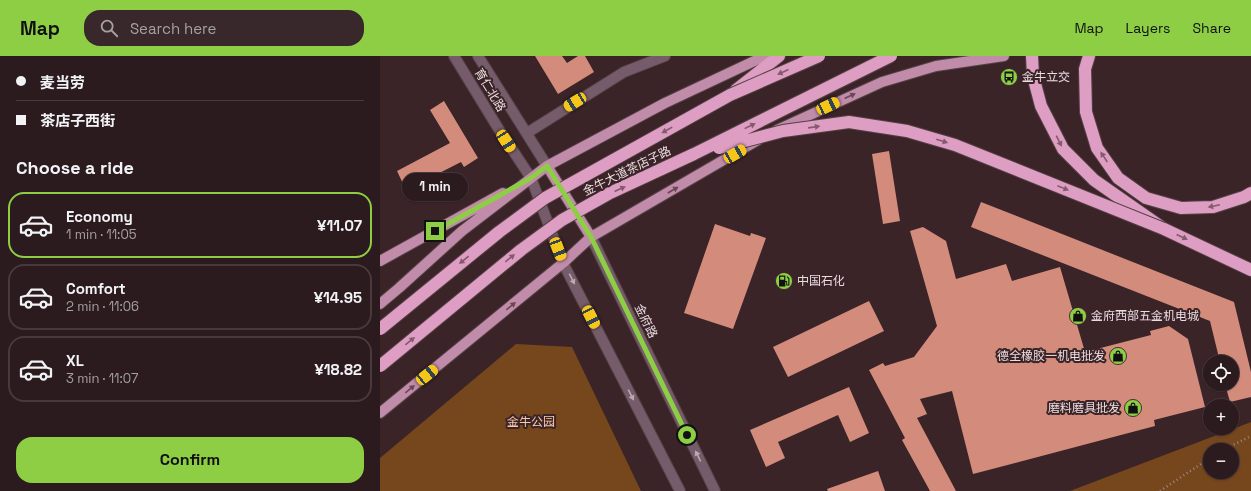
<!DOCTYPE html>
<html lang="en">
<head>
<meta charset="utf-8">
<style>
	:root { --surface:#2c1b1e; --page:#38282b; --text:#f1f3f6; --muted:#a6a1a4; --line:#48393c; --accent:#8dce45 }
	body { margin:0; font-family:"Space Grotesk","Noto Sans SC",sans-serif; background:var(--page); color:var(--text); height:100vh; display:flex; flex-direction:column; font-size:15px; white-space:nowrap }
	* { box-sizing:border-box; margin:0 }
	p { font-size:13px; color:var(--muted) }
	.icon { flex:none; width:22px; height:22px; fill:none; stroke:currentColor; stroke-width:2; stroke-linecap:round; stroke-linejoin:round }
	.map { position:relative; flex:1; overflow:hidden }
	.sheet { display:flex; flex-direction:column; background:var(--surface); width:380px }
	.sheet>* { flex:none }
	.banner { display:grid; align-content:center; height:88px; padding:0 16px; background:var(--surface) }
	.buttons { position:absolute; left:823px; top:299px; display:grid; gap:8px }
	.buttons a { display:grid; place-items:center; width:36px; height:36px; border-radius:50%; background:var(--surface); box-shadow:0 1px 3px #0004,0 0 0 1px var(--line); font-size:20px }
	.end { position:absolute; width:18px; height:18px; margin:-9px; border:5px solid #8dce45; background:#111; box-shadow:0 0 0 2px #111 }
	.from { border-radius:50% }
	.bubble { position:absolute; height:28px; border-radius:14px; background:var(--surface); box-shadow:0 1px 3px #0004,0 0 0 1px var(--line); font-size:13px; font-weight:700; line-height:28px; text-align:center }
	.car { position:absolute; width:12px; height:24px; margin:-12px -6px; border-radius:5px; box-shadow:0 0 3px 1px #0007; background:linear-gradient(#f5c518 24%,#345 0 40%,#f5c518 0 76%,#345 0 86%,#f5c518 0) }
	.banner b { display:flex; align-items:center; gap:14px; height:38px; font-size:15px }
	.banner b+b { border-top:1px solid var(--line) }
	.banner i { width:10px; height:10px; background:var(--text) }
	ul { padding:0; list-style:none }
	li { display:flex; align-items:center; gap:12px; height:66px; margin:0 8px 6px; padding:0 8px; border:2px solid var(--line); border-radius:16px }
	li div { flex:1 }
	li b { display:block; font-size:15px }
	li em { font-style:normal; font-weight:700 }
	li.on { border-color:var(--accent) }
	li>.icon { width:36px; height:36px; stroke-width:1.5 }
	h2 { padding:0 16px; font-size:18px; line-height:48px }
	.primary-button { display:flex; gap:8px; margin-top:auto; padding:8px 16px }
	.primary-button a { flex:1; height:46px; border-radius:16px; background:var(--accent); color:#111; font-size:16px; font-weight:700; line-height:46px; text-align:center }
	header { display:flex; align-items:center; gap:24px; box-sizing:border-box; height:56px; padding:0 20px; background:var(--accent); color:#111 }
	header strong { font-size:19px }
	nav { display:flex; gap:22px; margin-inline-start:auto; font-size:14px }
	.search { width:280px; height:36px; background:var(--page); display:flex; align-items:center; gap:10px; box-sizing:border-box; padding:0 14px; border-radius:16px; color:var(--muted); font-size:15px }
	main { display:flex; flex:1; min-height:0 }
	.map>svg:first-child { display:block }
	.green { fill:#76461d; fill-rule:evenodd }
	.building { fill:#d38c7c }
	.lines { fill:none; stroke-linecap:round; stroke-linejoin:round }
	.minor-casing { stroke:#564145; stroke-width:12 }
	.major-casing { stroke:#564145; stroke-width:12 }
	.highway-casing { stroke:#564145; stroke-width:14 }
	.path { stroke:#9b898c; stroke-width:2.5; stroke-dasharray:1 3; stroke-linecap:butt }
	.minor { stroke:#765c6b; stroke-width:10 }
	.major { stroke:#c18baa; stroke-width:10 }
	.highway { stroke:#de9dc2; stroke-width:12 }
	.highway-bridge-casing { stroke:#564145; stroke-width:14; stroke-linecap:butt }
	.highway-bridge { stroke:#de9dc2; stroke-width:12 }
	.oneway { fill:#845a6d }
	.oneway2 { fill:#694856 }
	.oneway3 { fill:#bca9b0 }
	.route { stroke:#8dce45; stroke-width:5 }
	.labels { text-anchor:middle; stroke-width:4; stroke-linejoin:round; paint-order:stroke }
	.poi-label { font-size:12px; fill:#ebdcde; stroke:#3a2428; text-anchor:start }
	.street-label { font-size:12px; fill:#ebdcde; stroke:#3a2428 }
	.park-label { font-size:12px; fill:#fac9a6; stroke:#3a2428 }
</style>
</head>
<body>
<header>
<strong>Map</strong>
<div class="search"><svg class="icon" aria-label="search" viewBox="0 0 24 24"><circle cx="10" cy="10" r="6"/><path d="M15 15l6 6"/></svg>Search here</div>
<nav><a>Map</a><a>Layers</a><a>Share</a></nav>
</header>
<main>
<section class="sheet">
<div class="banner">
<b><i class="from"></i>麦当劳</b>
<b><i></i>茶店子西街</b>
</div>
<h2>Choose a ride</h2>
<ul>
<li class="on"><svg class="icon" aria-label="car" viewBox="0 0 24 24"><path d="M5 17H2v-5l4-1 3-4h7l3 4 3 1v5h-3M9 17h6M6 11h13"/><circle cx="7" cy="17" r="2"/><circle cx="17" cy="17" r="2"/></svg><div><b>Economy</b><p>1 min · 11:05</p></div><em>¥11.07</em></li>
<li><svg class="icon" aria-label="car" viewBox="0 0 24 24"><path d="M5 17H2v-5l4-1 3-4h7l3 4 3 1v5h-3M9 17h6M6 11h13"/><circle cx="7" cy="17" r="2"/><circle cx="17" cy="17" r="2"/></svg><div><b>Comfort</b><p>2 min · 11:06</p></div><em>¥14.95</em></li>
<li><svg class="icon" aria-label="car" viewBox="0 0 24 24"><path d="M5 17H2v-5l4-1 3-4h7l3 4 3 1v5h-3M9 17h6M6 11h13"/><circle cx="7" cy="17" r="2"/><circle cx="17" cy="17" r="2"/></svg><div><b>XL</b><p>3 min · 11:07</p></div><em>¥18.82</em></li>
</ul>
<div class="primary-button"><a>Confirm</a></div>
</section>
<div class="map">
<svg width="871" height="435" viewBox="0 0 871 435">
	<rect width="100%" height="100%" fill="#3a2428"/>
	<path class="green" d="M136 288 192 291 261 435H0V402Z
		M871 366V435H690ZM830 394H852V416H830Z"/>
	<path class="building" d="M155 0H182L187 7 198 0H205L214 16 178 38Z
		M64 45 98 102 84 111 81 106 26 134 17 115 70 87 50 54Z
		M509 95 520 165 503 168 492 98Z
		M601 146 854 246 871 316V341L850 346 845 328H852V306H840L830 265 591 171Z
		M335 168 370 180 371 177 386 182 353 273 304 257Z
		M543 171 566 185 576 223 626 208 632 225 680 211 705 296 771 279 770 275 789 270 808 283 825 351 774 364 775 370 593 418 572 335 540 343 547 358 537 362 576 435H550L522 384 525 382 489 314 503 307 505 310 534 301 557 270 530 175Z
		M489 245 504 275 408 321 393 291Z
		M469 331 489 377 470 386 458 359 398 386 405 402 386 411 370 374Z
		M498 415 505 435H448L447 433Z"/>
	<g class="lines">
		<g class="minor-casing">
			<path id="minor" d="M74 0 118 72 151 122 183 207 300 435
				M98 0 167 110
				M147 77 244 16 285 0
				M211 181 335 435"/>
		</g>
		<g class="major-casing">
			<path id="major" d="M397 74 502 26 556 10 624 0
				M167 110 211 181
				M0 205 123 137
				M0 248 19 232 82 175 167 110 285 47 385 0
				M0 357 183 207 211 181 378 84"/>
		</g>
		<g class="highway-casing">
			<path id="highway" d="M652 0 653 20 661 50 683 93 714 124 784 173 871 214
				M709 0 705 13 706 56 717 92 738 122 766 142 801 152 833 151 864 141 871 137
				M356 34 399 0"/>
		</g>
		<path class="path" d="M843 394 871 380
			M780 435 830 402"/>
		<use href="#minor" class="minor"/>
		<use href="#major" class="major"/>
		<use href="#highway" class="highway"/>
		<g class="highway-bridge-casing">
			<path id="highway-bridge" d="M339 92 403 75 469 66 527 75 575 89 784 173
				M0 273 119 176 165 142 350 39 439 0
				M0 310 141 194 182 164 230 137 314 98 511 0"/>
		</g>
		<use href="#highway-bridge" class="highway-bridge"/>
	</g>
	<defs><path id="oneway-solid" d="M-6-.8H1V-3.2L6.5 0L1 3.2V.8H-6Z"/></defs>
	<g class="oneway">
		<use href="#oneway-solid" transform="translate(403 16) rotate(156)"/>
		<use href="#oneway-solid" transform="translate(370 70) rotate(-26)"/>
		<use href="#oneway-solid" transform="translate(434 71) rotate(-8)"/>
		<use href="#oneway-solid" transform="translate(287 74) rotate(151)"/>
		<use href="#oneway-solid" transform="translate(562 85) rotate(17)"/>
		<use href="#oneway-solid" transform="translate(679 85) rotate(63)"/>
		<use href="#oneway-solid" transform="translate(724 101) rotate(-124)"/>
		<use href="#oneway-solid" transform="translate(683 132) rotate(22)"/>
		<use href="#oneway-solid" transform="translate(240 133) rotate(-25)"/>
		<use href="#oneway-solid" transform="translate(834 150) rotate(168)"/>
		<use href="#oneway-solid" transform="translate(802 181) rotate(25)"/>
		<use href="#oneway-solid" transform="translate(130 202) rotate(-39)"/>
		<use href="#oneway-solid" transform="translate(84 204) rotate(141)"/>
		<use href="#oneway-solid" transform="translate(30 285) rotate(-39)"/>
	</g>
	<g class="oneway2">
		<use href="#oneway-solid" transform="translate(470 40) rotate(-25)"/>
		<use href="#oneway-solid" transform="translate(293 134) rotate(-30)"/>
		<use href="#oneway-solid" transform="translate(131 250) rotate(-39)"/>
		<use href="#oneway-solid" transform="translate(30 333) rotate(-39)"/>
	</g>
	<g class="oneway3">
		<use href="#oneway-solid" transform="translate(192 223) rotate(63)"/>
		<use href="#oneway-solid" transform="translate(251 339) rotate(63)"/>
		<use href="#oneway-solid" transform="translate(318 400) rotate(-116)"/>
	</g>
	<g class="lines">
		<path class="route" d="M55 175 151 122 167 110 211 181 307 379"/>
	</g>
	<defs>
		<g id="bus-disc" transform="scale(0.9)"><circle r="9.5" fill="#8dce45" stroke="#3a2428"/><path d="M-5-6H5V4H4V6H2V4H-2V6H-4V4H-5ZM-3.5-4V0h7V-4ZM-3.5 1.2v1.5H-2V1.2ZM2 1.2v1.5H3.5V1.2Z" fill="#111"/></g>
		<g id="fuel-disc" transform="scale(0.9)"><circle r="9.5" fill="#8dce45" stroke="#3a2428"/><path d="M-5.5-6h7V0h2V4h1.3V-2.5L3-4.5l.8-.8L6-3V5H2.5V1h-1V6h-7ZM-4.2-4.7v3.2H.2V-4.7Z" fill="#111"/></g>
		<g id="shop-disc" transform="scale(0.9)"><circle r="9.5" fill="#8dce45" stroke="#3a2428"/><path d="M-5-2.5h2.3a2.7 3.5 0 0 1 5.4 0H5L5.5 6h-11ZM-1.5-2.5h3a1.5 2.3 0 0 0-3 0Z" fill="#111"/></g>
	</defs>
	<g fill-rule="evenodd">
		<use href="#bus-disc" x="629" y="21"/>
		<use href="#fuel-disc" x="404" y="225"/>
		<use href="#shop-disc" x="698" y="260"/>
		<use href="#shop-disc" x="738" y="300"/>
		<use href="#shop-disc" x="753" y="352"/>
	</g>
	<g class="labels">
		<g class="poi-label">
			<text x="642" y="25">金牛立交</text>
			<text x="417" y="229">中国石化</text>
			<text x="711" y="264">金府西部五金机电城</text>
			<text x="725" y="304" text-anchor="end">德全橡胶一机电批发</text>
			<text x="740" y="356" text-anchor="end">磨料磨具批发</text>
		</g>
		<g class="street-label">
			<text transform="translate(110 34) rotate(59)" y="4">育仁北路</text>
			<text transform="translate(247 115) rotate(-26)" y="4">金牛大道茶店子路</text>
			<text transform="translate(266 265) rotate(64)" y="4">金府路</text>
		</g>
		<g class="park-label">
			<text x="151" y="370">金牛公园</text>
		</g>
	</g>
</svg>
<div class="buttons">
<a><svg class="icon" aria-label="locate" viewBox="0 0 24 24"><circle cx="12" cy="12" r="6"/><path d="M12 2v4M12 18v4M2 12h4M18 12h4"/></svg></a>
<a>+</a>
<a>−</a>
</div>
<i class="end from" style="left:307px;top:379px"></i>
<i class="end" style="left:55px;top:175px"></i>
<div class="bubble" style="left:22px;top:117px;width:66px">1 min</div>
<i class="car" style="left:195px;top:46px;rotate:238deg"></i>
<i class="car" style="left:448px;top:50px;rotate:65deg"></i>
<i class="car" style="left:126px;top:85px;rotate:147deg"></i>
<i class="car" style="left:355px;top:98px;rotate:60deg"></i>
<i class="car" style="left:178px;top:193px;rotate:159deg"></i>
<i class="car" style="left:211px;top:261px;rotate:153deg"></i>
<i class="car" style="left:47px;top:319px;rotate:51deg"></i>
</div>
</main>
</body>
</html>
